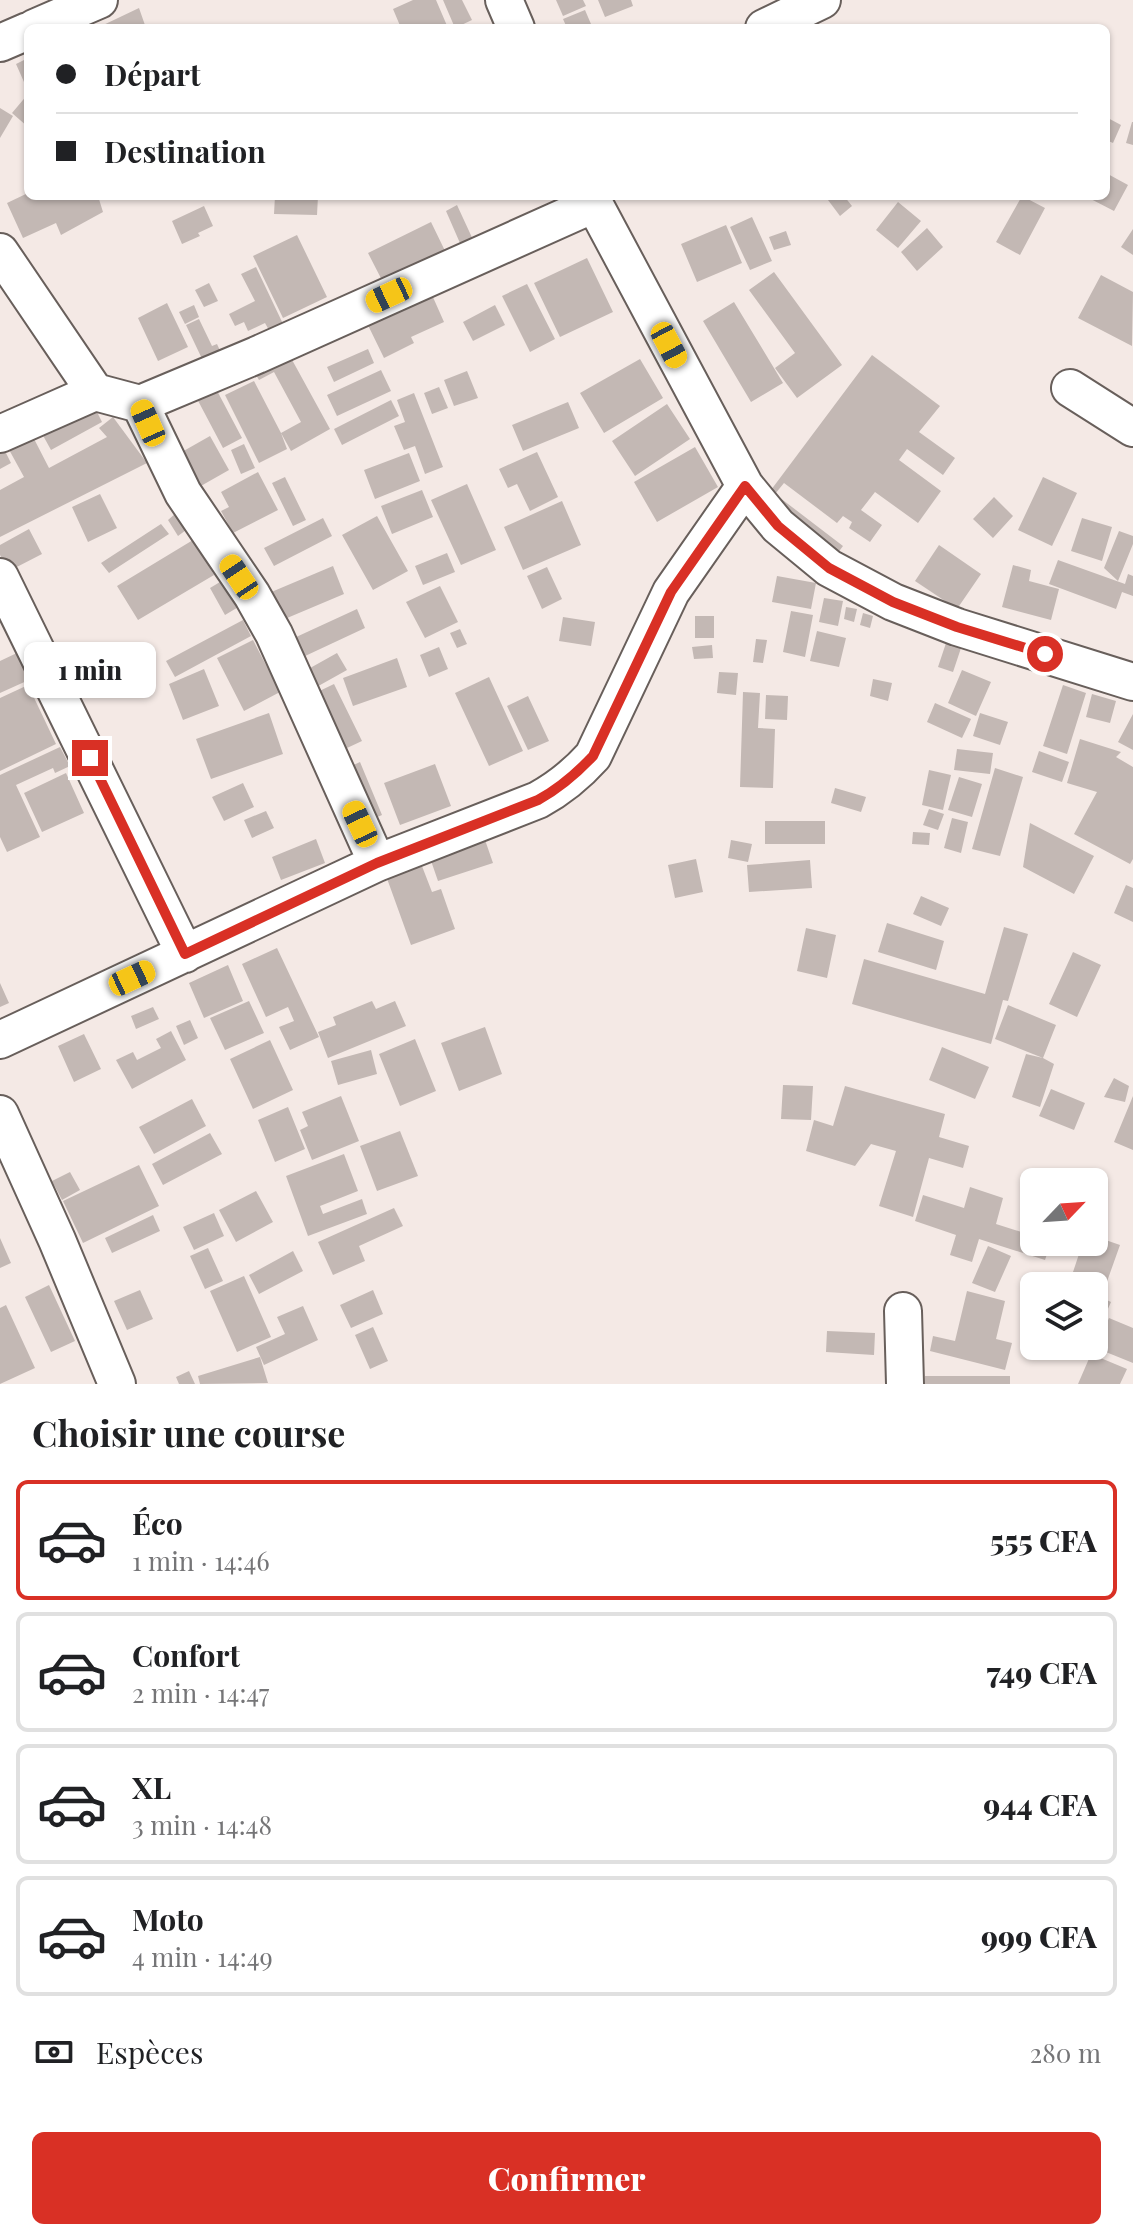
<!DOCTYPE html>
<html lang="fr">
<head>
<meta charset="utf-8">
<style>
	:root { --surface:#fff; --page:#f6f6f6; --text:#202124; --muted:#757577; --line:#e0e0e0; --accent:#d93025 }
	body { margin:0; font-family:"Playfair Display",serif; background:var(--page); color:var(--text); height:100vh; display:flex; flex-direction:column; font-size:30px; white-space:nowrap }
	* { box-sizing:border-box; margin:0 }
	p { font-size:26px; color:var(--muted) }
	.icon { flex:none; width:44px; height:44px; fill:none; stroke:currentColor; stroke-width:2; stroke-linecap:round; stroke-linejoin:round }
	.map { position:relative; height:1384px; overflow:hidden }
	.side { display:flex; flex-direction:column; background:var(--surface); flex:1 }
	.side>* { flex:none }
	.top-card { position:absolute; left:24px; top:24px; width:1086px; height:176px; border-radius:12px; box-shadow:0 2px 6px #0004; display:grid; align-content:center; height:176px; padding:0 32px; background:var(--surface) }
	.needle { width:52px; rotate:65deg }
	.controls { position:absolute; left:1020px; top:1168px; display:grid; gap:16px }
	.controls a { display:grid; place-items:center; width:88px; height:88px; border-radius:12px; background:var(--surface); box-shadow:0 2px 6px #0004; font-size:40px }
	.end { position:absolute; width:36px; height:36px; margin:-18px; border:10px solid #d93025; background:#fff; box-shadow:0 0 0 4px #fff }
	.from { border-radius:50% }
	.bubble { position:absolute; height:56px; border-radius:12px; background:var(--surface); box-shadow:0 2px 6px #0004; font-size:26px; font-weight:800; line-height:56px; text-align:center }
	.car { position:absolute; width:24px; height:48px; margin:-24px -12px; border-radius:10px; box-shadow:0 0 6px 2px #0007; background:linear-gradient(#f5c518 24%,#345 0 40%,#f5c518 0 76%,#345 0 86%,#f5c518 0) }
	.top-card b { display:flex; align-items:center; gap:28px; height:76px; font-size:30px }
	.top-card b+b { border-top:2px solid var(--line) }
	.top-card i { width:20px; height:20px; background:var(--text) }
	ul { padding:0; list-style:none }
	li { display:flex; align-items:center; gap:24px; height:120px; margin:0 16px 12px; padding:0 16px; border:4px solid var(--line); border-radius:12px }
	li div { flex:1 }
	li b { display:block; font-size:30px }
	li em { font-style:normal; font-weight:800 }
	li.on { border-color:var(--accent) }
	li>.icon { width:72px; height:72px; stroke-width:1.5 }
	h2 { padding:0 32px; font-size:36px; line-height:96px }
	.pay { display:flex; align-items:center; gap:20px; height:88px; padding:0 32px; font-size:30px }
	.pay p { margin-inline-start:auto }
	.primary-button { display:flex; gap:16px; margin-top:auto; padding:16px 32px }
	.primary-button a { flex:1; height:92px; border-radius:12px; background:var(--accent); color:#fff; font-size:32px; font-weight:800; line-height:92px; text-align:center }
	.map>svg:first-child { display:block }
	.building { fill:#c3b8b4 }
	.lines { fill:none; stroke-linecap:round; stroke-linejoin:round }
	.minor-casing { stroke:#685f5b; stroke-width:40 }
	.minor { stroke:#fff; stroke-width:36 }
	.route { stroke:#d93025; stroke-width:10 }
</style>
</head>
<body>
<div class="map">
<svg width="1133" height="1384" viewBox="0 0 1133 1384">
	<rect width="100%" height="100%" fill="#f4e9e5"/>
	<path class="building" d="M413 0H436L448 28H401L393 9Z
		M443 0H462L472 20 455 28Z
		M556 0H583L586 6 563 16Z
		M598 0H631L633 6 605 17Z
		M139 8 146 28H97Z
		M585 10 591 24 581 28H567L563 19Z
		M28 58V91L16 64Z
		M28 94V127L12 113Z
		M0 108 13 116 0 138Z
		M1106 117 1121 125 1113 143 1106 140Z
		M1132 122H1133V145L1126 143Z
		M1106 173 1128 185 1114 211 1085 196H1106Z
		M28 193V196H98L103 212 61 235 56 223 23 238 7 203Z
		M275 196H318L317 215 274 214Z
		M825 196H844L852 206 840 216Z
		M1022 196 1045 208 1020 255 996 242Z
		M898 202 921 221 898 248 876 230Z
		M457 205 475 244 463 250 446 211Z
		M204 206 213 226 198 233 200 236 182 244 172 221Z
		M752 217 772 261 750 270 730 227Z
		M431 222 448 257 386 288 368 253Z
		M726 225 742 263 697 282 681 244Z
		M927 228 943 247 917 271 901 252Z
		M1133 229V255L1121 247Z
		M786 231 791 245 774 250 769 237Z
		M297 235 327 297 283 318 253 256Z
		M587 258 613 312 560 337 534 283Z
		M256 267 284 326 270 332 265 323 248 331 244 322 235 326 229 314 255 301 241 274Z
		M774 272 842 365 797 398 775 368 795 353 749 290Z
		M1101 275 1133 292 1132 346 1078 318Z
		M209 283 218 301 204 307 195 290Z
		M527 284 555 339 530 352 502 296Z
		M428 286 444 322 411 337 414 343 384 358 364 317Z
		M734 302 783 383 751 402 703 321Z
		M167 303 188 347 158 361 138 318Z
		M194 305 199 317 185 324 179 312Z
		M495 305 505 325 473 341 463 322Z
		M199 319 212 346 217 344 222 355 204 363 186 325Z
		M285 347 330 429 291 451 281 433 287 449 259 463 225 395 254 381 281 433 301 422 274 372 259 380 251 366Z
		M368 349 374 363 334 382 327 367Z
		M872 355 940 406 919 432 955 458 943 475 907 449 899 460 941 491 918 523 875 492 861 510 882 525 870 542 849 528 852 522 843 516 837 523 784 483 775 494 843 546 837 554 769 503 775 494 771 490Z
		M640 359 663 398 604 433 580 393Z
		M381 370 391 391 337 416 327 395Z
		M467 371 478 398 454 406 444 380Z
		M214 385 242 438 223 448 195 395Z
		M439 387 448 408 432 414 424 393Z
		M414 393 443 467 425 474 415 446 404 450 394 426 405 422 397 400Z
		M391 400 399 416 342 445 334 429Z
		M92 402 102 422 51 450 40 430Z
		M568 402 579 428 523 451 512 425Z
		M667 404 690 439 635 476 612 441Z
		M113 417 147 463 0 537V490L24 477 7 446 31 433 49 468 107 437 99 428Z
		M210 436 229 470 192 491 173 457Z
		M244 444 255 468 241 474 231 450Z
		M695 447 718 487 657 522 634 482Z
		M4 449 11 463 0 469V451Z
		M537 452 558 497 530 511 517 484 508 488 499 469Z
		M409 453 420 481 375 499 364 470Z
		M258 472 278 510 233 533 221 511 229 507 221 492Z
		M285 477 306 520 293 526 272 483Z
		M1043 477 1077 493 1052 546 1018 530Z
		M467 484 496 550 461 565 431 500Z
		M422 490 433 517 392 534 381 506Z
		M100 494 117 528 88 542 72 507Z
		M994 497 1013 516 993 538 973 519Z
		M562 501 581 545 523 570 504 527Z
		M175 514 186 530 178 536 168 520Z
		M377 516 408 571 373 590 342 535Z
		M323 518 332 536 274 566 264 548Z
		M1082 518 1112 527 1102 561 1071 551Z
		M161 524 169 534 109 573 101 563Z
		M29 529 42 554 9 571 0 555V545Z
		M1119 531 1133 536V544L1118 581 1104 568Z
		M193 540 214 575 138 620 117 586Z
		M939 545 981 574 957 609 915 581Z
		M447 553 455 572 423 585 415 566Z
		M1058 560 1125 584 1128 574 1133 576V596L1122 592 1116 609 1049 584Z
		M1013 565 1031 570 1029 581 1059 589 1051 620 1002 607Z
		M333 566 344 594 280 621 269 593Z
		M547 567 562 599 542 609 527 576Z
		M777 576 816 583 811 609 772 602Z
		M225 579 240 606 225 615 210 588Z
		M440 586 458 622 425 638 406 602Z
		M824 598 843 601 838 626 819 622Z
		M846 607 857 609 854 622 844 619Z
		M357 609 365 628 303 657 294 638Z
		M791 611 813 615 805 657 783 652Z
		M863 613 873 616 870 628 860 625Z
		M695 616H714V638H695Z
		M563 617 595 622 591 646 559 641Z
		M243 620 251 636 175 677 166 661Z
		M460 629 467 644 457 648 450 633Z
		M817 631 846 638 839 667 810 661Z
		M756 639 767 640 763 663 753 662Z
		M253 640 280 692 244 711 217 658Z
		M946 643 961 648 953 672 938 667Z
		M712 645 713 658 694 659 692 647Z
		M439 647 448 669 429 677 420 655Z
		M19 652 31 679 0 693V661Z
		M337 653 347 670 313 689 303 672Z
		M397 658 407 687 353 706 343 678Z
		M204 669 219 706 183 720 169 684Z
		M962 670 991 682 976 716 948 703Z
		M719 672 738 673 736 695 717 693Z
		M489 677 523 751 489 766 455 693Z
		M873 679 892 683 888 701 870 696Z
		M334 684 362 741 347 748 351 757 339 763 307 697Z
		M28 685 56 744 0 771V698Z
		M1063 685 1086 693 1067 754 1043 746Z
		M743 692 760 693 758 728 775 729 773 788 740 787Z
		M1092 694 1116 701 1110 723 1086 717Z
		M766 695 788 696 787 720 765 719Z
		M528 696 549 741 528 750 507 706Z
		M935 703 971 719 962 738 927 722Z
		M269 713 283 754 211 779 196 739Z
		M980 713 1008 722 1000 745 973 736Z
		M1133 714V750L1118 742Z
		M1080 739 1121 752 1116 757 1133 767V859L1130 864 1074 834 1097 792 1067 783Z
		M60 747 70 766 55 773 53 768 16 785 40 837 7 852 0 837V775Z
		M957 749 993 753 990 774 954 770Z
		M1039 751 1069 762 1062 782 1032 772Z
		M360 762 382 815 366 822 345 769Z
		M435 764 451 806 400 825 384 783Z
		M995 768 1023 777 1000 856 972 849Z
		M929 770 951 775 943 810 922 805Z
		M66 773 84 813 42 832 24 793Z
		M959 777 982 784 972 817 948 810Z
		M243 783 254 807 224 821 212 797Z
		M835 788 866 797 861 812 831 803Z
		M929 809 944 814 938 830 923 825Z
		M266 811 274 828 252 838 244 820Z
		M952 818 968 822 961 853 944 848Z
		M765 821H825V844H765Z
		M1030 823 1094 856 1074 894 1023 867Z
		M913 832 930 833 929 845 912 844Z
		M484 837 493 863 438 881 429 855Z
		M316 839 325 863 281 880 272 857Z
		M731 840 752 844 748 862 728 858Z
		M696 859 703 892 675 898 668 865Z
		M810 860 812 888 749 892 747 865Z
		M420 861 432 892 441 889 455 929 411 945 385 873Z
		M1126 885 1133 888V922L1114 913Z
		M921 896 949 908 941 926 913 914Z
		M887 923 944 941 936 970 878 952Z
		M1004 927 1028 934 1008 1001 1003 1000 991 1044 852 1004 864 959 985 994Z
		M806 928 836 935 827 978 797 971Z
		M277 948 319 1037 290 1050 279 1027 294 1021 288 1007 266 1017 242 964Z
		M1073 952 1101 965 1077 1017 1049 1004Z
		M228 965 243 1001 204 1018 189 983Z
		M0 983 9 1003 0 1007Z
		M249 1001 264 1033 225 1050 210 1018Z
		M372 1001 376 1009 395 1001 406 1026 328 1058 318 1032 336 1025 333 1017Z
		M1008 1005 1056 1025 1043 1058 1054 1064 1040 1107 1012 1097 1026 1054 1043 1058 995 1039Z
		M153 1007 159 1019 136 1029 131 1016Z
		M190 1020 198 1038 184 1045 176 1026Z
		M485 1027 502 1074 459 1091 441 1043Z
		M171 1031 186 1060 132 1089 116 1060 133 1052 137 1060 161 1048 156 1039Z
		M84 1034 101 1069 74 1082 58 1046Z
		M415 1039 436 1091 400 1106 379 1054Z
		M270 1040 293 1090 253 1109 230 1059Z
		M942 1047 989 1067 975 1099 929 1080Z
		M371 1050 377 1074 338 1085 331 1061Z
		M1114 1078 1129 1086 1125 1102 1104 1097Z
		M783 1085 813 1086 811 1120 781 1119Z
		M845 1086 945 1114 939 1137 969 1146 963 1168 929 1158 913 1217 879 1206 896 1151 871 1144 855 1166 806 1151 814 1120 833 1126Z
		M1051 1089 1085 1103 1074 1130 1039 1116Z
		M341 1096 359 1141 312 1160 300 1130 308 1126 302 1112Z
		M1133 1096V1150L1114 1142Z
		M192 1099 206 1126 154 1154 139 1127Z
		M288 1107 305 1149 275 1162 258 1120Z
		M400 1131 418 1176 377 1191 360 1146Z
		M210 1133 222 1154 163 1185 152 1164Z
		M344 1154 358 1191 320 1206 323 1214 362 1199 367 1214 308 1236 286 1176Z
		M139 1165 159 1206 83 1243 63 1201Z
		M70 1172 80 1190 62 1200 52 1181Z
		M1094 1184 1107 1190 1098 1209 1094 1207Z
		M970 1187 1003 1198 996 1224 1034 1236V1242H1051L1045 1260 979 1239 972 1262 950 1255 956 1235 915 1221 923 1195 964 1208Z
		M256 1191 273 1222 236 1242 219 1210Z
		M394 1208 403 1226 359 1246 365 1261 333 1275 318 1242Z
		M214 1213 224 1236 194 1250 183 1227Z
		M153 1215 160 1231 112 1253 105 1238Z
		M1094 1236 1120 1245 1104 1290 1071 1278 1083 1242H1094Z
		M0 1238 11 1263 0 1268Z
		M988 1246 1011 1256 995 1292 972 1283Z
		M208 1248 223 1281 205 1289 190 1256Z
		M293 1251 303 1271 259 1294 249 1275Z
		M244 1276 271 1337 237 1352 210 1291Z
		M1057 1278 1072 1286H1052Z
		M49 1285 75 1341 51 1352 25 1297Z
		M140 1290 153 1319 127 1330 114 1301Z
		M373 1290 383 1314 351 1328 340 1305Z
		M967 1291 1005 1301 996 1339 1012 1343 1005 1370 930 1351 933 1336 955 1341Z
		M1094 1294 1111 1302 1094 1340Z
		M6 1305 35 1368 0 1384V1308Z
		M303 1306 318 1340 264 1365 256 1347 285 1334 277 1317Z
		M1109 1318 1133 1328V1363L1096 1348Z
		M373 1327 388 1361 370 1369 355 1335Z
		M827 1331 875 1333 874 1355 826 1352Z
		M1091 1354 1127 1369 1120 1384H1078Z
		M260 1357 268 1383 200 1384 198 1376Z
		M189 1371 195 1384H179L176 1377Z
		M925 1376H1010V1384H925Z"/>
	<g class="lines">
		<g class="minor-casing">
			<path id="minor" d="M504 0 516 28
				M34 28 99 0
				M764 28 822 0
				M0 43 28 31
				M0 252 95 392 140 404 183 493 252 595 274 634 377 863
				M1070 388 1133 428
				M140 404 257 355 594 204
				M0 434 95 392
				M745 486 778 526 829 568 893 602 957 627 1133 682
				M0 577 185 954
				M0 1040 377 863 538 800C560 788 576 775 593 756L671 592 745 486 590 196
				M0 1114 57 1240 117 1384
				M903 1311 905 1384"/>
		</g>
		<use href="#minor" class="minor"/>
	</g>
	<g class="lines">
		<path class="route" d="M90 758 185 954 377 863 538 800C560 788 576 774 593 756L671 592 745 486 778 526 829 568 893 602 957 627 1045 654"/>
	</g>
</svg>
<div class="controls">
<a><svg class="needle" viewBox="-14 -14 28 28"><path d="M0-13l5 13h-10z" fill="#e53935"/><path d="M0 13l5-13h-10z" fill="#757577"/></svg></a>
<a><svg class="icon" aria-label="layers" viewBox="0 0 24 24"><path d="M12 4l9 5-9 5-9-5zM3 14l9 5 9-5"/></svg></a>
</div>
<i class="end from" style="left:1045px;top:654px"></i>
<i class="end" style="left:90px;top:758px"></i>
<div class="bubble" style="left:24px;top:642px;width:132px">1 min</div>
<i class="car" style="left:389px;top:295px;rotate:245deg"></i>
<i class="car" style="left:669px;top:345px;rotate:152deg"></i>
<i class="car" style="left:148px;top:423px;rotate:336deg"></i>
<i class="car" style="left:239px;top:577px;rotate:326deg"></i>
<i class="car" style="left:360px;top:824px;rotate:335deg"></i>
<i class="car" style="left:132px;top:978px;rotate:65deg"></i>
<div class="top-card">
<b><i class="from"></i>Départ</b>
<b><i></i>Destination</b>
</div>
</div>
<section class="side">
<h2>Choisir une course</h2>
<ul>
<li class="on"><svg class="icon" aria-label="car" viewBox="0 0 24 24"><path d="M5 17H2v-5l4-1 3-4h7l3 4 3 1v5h-3M9 17h6M6 11h13"/><circle cx="7" cy="17" r="2"/><circle cx="17" cy="17" r="2"/></svg><div><b>Éco</b><p>1 min · 14:46</p></div><em>555 CFA</em></li>
<li><svg class="icon" aria-label="car" viewBox="0 0 24 24"><path d="M5 17H2v-5l4-1 3-4h7l3 4 3 1v5h-3M9 17h6M6 11h13"/><circle cx="7" cy="17" r="2"/><circle cx="17" cy="17" r="2"/></svg><div><b>Confort</b><p>2 min · 14:47</p></div><em>749 CFA</em></li>
<li><svg class="icon" aria-label="car" viewBox="0 0 24 24"><path d="M5 17H2v-5l4-1 3-4h7l3 4 3 1v5h-3M9 17h6M6 11h13"/><circle cx="7" cy="17" r="2"/><circle cx="17" cy="17" r="2"/></svg><div><b>XL</b><p>3 min · 14:48</p></div><em>944 CFA</em></li>
<li><svg class="icon" aria-label="car" viewBox="0 0 24 24"><path d="M5 17H2v-5l4-1 3-4h7l3 4 3 1v5h-3M9 17h6M6 11h13"/><circle cx="7" cy="17" r="2"/><circle cx="17" cy="17" r="2"/></svg><div><b>Moto</b><p>4 min · 14:49</p></div><em>999 CFA</em></li>
</ul>
<div class="pay"><svg class="icon" aria-label="cash" viewBox="0 0 24 24"><path d="M3 7h18v10H3z"/><circle cx="12" cy="12" r="2"/></svg>Espèces<p>280 m</p></div>
<div class="primary-button"><a>Confirmer</a></div>
</section>
</body>
</html>
